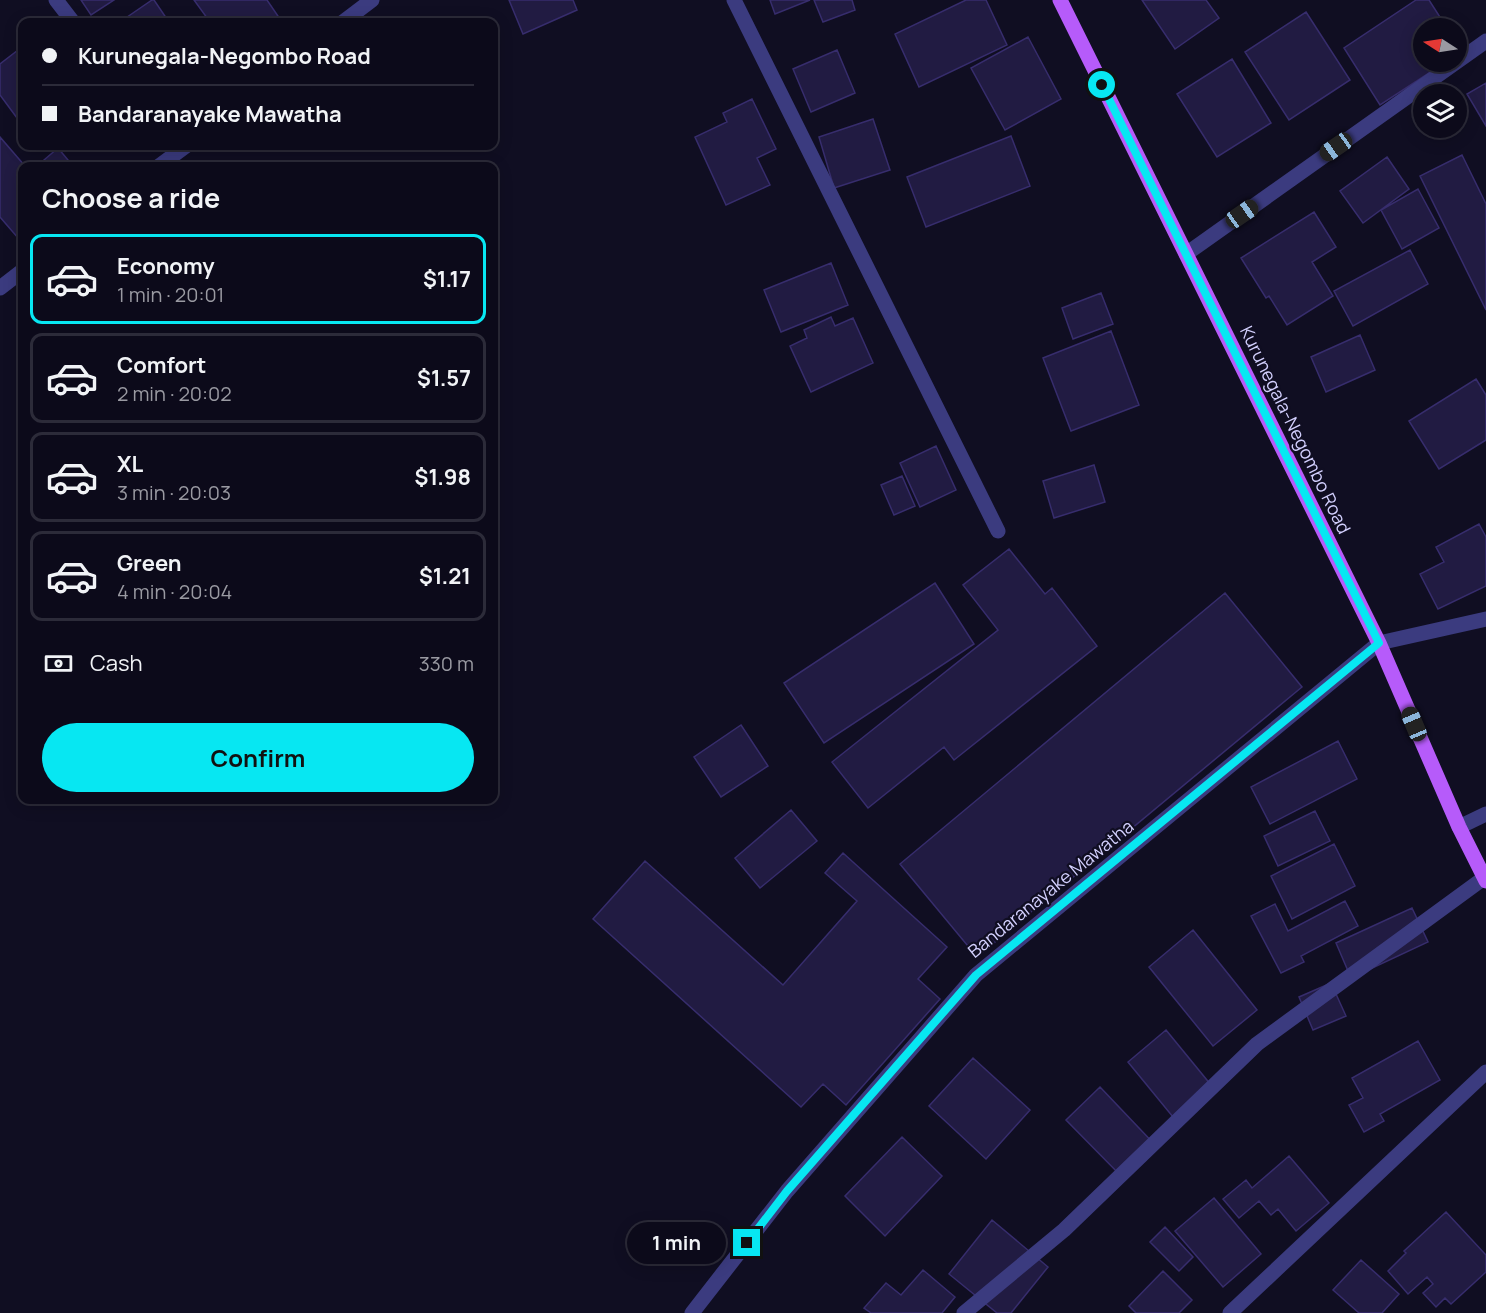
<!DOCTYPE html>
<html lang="en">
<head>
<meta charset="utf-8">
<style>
	:root { --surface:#0c0a1a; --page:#1a1827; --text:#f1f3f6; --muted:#9a9aa2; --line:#2c2b39; --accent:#07e7f2 }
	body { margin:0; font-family:Manrope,sans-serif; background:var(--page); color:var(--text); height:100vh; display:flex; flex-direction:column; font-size:22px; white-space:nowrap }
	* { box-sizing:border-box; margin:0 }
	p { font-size:20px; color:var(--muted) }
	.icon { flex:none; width:33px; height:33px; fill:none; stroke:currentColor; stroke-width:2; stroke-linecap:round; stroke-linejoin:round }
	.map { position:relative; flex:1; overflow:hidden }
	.details { position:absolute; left:18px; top:162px; width:480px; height:642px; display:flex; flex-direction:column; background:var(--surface); border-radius:12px; box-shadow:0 3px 15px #0003,0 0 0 2px var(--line) }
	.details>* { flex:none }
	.top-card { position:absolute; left:18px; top:18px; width:480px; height:132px; border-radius:12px; box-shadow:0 3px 15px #0003,0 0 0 2px var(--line); display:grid; align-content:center; height:132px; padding:0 24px; background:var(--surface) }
	.needle { width:39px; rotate:282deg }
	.controls { position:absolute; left:1413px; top:18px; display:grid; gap:12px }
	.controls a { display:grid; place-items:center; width:54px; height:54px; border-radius:50%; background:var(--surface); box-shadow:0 3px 15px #0003,0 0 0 2px var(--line); font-size:30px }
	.end { position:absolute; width:27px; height:27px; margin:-14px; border:8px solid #07e7f2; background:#111; box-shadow:0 0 0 3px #111 }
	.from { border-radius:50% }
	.bubble { position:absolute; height:42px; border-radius:21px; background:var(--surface); box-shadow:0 3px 15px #0003,0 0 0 2px var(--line); font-size:20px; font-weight:700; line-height:42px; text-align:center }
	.car { position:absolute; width:18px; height:36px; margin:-18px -9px; border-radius:8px; box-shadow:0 0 4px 2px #0007; background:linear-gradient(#222 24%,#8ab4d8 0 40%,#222 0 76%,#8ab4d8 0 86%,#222 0) }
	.top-card b { display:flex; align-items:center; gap:21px; height:57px; font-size:22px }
	.top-card b+b { border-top:2px solid var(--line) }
	.top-card i { width:15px; height:15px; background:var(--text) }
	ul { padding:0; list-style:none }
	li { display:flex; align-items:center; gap:18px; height:90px; margin:0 12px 9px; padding:0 12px; border:3px solid var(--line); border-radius:12px }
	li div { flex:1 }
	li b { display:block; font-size:22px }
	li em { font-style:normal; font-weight:700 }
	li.on { border-color:var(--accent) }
	li>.icon { width:54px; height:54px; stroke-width:1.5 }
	h2 { padding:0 24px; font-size:27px; line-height:72px }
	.pay { display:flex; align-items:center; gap:15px; height:66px; padding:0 24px; font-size:22px }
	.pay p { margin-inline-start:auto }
	.cta { display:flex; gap:12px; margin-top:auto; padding:12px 24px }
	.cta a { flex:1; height:69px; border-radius:36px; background:var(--accent); color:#111; font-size:24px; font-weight:700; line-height:69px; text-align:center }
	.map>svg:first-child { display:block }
	.building { fill:#211b42; stroke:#372d6d; stroke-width:1.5 }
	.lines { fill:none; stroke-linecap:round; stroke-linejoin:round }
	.street { stroke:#3b3b7f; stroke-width:15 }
	.primary { stroke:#b65bfa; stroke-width:15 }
	.route { stroke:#07e7f2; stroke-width:8 }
	.labels { text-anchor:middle; stroke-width:4.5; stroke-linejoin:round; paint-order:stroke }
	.street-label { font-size:18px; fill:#d3d0fe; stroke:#100e22 }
</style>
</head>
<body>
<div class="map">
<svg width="1486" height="1313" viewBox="0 0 1486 1313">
	<rect width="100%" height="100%" fill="#100e22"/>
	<path class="building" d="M81 0H114L91 15Z
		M152 0H154L169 22H120Z
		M194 0H267L280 19 275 22H210Z
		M509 0H573L577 10 523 34Z
		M770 0H810L775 14Z
		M814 0H852L855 10 823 22Z
		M966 0H986L1007 45 919 87 895 34Z
		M1142 0H1206L1219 18 1175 49Z
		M1416 0H1429L1447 28H1424V62H1446L1380 105 1344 48Z
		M1306 12 1350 80 1289 120 1245 52Z
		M1028 37 1061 99 1005 130 971 68Z
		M22 47V120L20 122 0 95V64Z
		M837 50 855 93 811 112 793 69Z
		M1232 59 1271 123 1217 157 1177 94Z
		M1486 83V126L1467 94Z
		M752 99 776 149 757 158 770 185 726 205 695 137 727 122 723 113Z
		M873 119 890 170 834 188 819 137Z
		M1011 136 1030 186 926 227 907 177Z
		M0 137 25 166H22V234L18 238 0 217Z
		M58 148 73 166H37Z
		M1462 155 1486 204V310L1420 176Z
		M1387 157 1409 189 1363 223 1340 191Z
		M1418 189 1439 228 1402 249 1381 210Z
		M1314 212 1336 247 1312 262 1333 296 1287 325 1269 296 1266 298 1241 258Z
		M1410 250 1428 284 1353 326 1334 291Z
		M831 263 848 305 781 332 764 290Z
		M1101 293 1113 324 1073 339 1062 308Z
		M831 317 835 326 853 318 873 363 811 392 790 346 807 338 804 330Z
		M1111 331 1139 405 1071 431 1043 358Z
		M1360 335 1375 370 1326 392 1311 357Z
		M1476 379 1486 395V440L1439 469 1409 421Z
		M936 446 956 490 920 507 900 463Z
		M1094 465 1105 502 1054 518 1043 481Z
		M902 476 915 506 894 515 881 485Z
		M1479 524 1486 537V586L1438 609 1420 574 1444 562 1436 547Z
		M1009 549 1045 594 1052 588 1097 646 954 760 944 747 868 808 832 762 998 630 963 585Z
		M935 583 974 644 824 743 784 683Z
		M1225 593 1302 687 977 957 900 864Z
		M741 725 768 766 721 797 694 757Z
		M1338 741 1357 779 1270 824 1251 787Z
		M791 810 817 841 760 888 735 858Z
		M1315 811 1330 841 1278 866 1264 836Z
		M1334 844 1355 886 1292 919 1271 876Z
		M843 853 947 947 918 979 940 999 846 1105 823 1084 801 1107 593 919 645 861 783 985 857 901 825 873Z
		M1345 901 1358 926 1301 956 1304 962 1281 973 1251 916 1275 904 1288 931Z
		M1412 908 1428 942 1351 978 1336 943Z
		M1193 930 1257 1010 1213 1046 1149 967Z
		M1331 983 1346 1016 1313 1030 1299 997Z
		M1166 1030 1211 1085 1173 1117 1128 1062Z
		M1418 1041 1440 1080 1380 1114 1384 1121 1364 1132 1349 1105 1363 1098 1352 1078Z
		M973 1058 1030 1110 986 1159 929 1106Z
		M1100 1087 1158 1148 1125 1180 1066 1120Z
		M902 1137 942 1176 885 1236 845 1196Z
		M1289 1156 1329 1203 1296 1231 1278 1209 1271 1215 1259 1201 1239 1218 1223 1199 1246 1180 1252 1188Z
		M1214 1198 1261 1254 1223 1287 1175 1231Z
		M1446 1212 1486 1255V1272L1451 1304 1445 1298 1436 1307 1423 1293 1433 1284 1427 1277 1408 1294 1388 1271 1406 1253 1404 1251Z
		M992 1220 1048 1267 1011 1313H997L949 1274Z
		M1165 1227 1193 1257 1179 1271 1150 1242Z
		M1361 1260 1399 1294 1382 1313H1359L1333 1290Z
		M923 1270 955 1297 942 1313H871L864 1308 886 1283 901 1295Z
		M1163 1271 1192 1300 1179 1313H1136L1129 1306Z"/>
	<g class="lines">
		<path class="street" d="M56 0 73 22
			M734 0 998 531
			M343 22 372 0
			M159 166 186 146
			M1186 254 1486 41
			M0 288 22 271
			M1459 827 1486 814
			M692 1313 787 1191 976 975 1379 643 1486 619
			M964 1313 1064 1230 1257 1044 1484 878
			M1230 1313 1486 1072"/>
		<path class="primary" d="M1060 0 1379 643 1459 827 1486 881"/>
	</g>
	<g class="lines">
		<path class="route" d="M747 1243 787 1191 976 975 1379 643 1102 85"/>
	</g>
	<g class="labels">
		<g class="street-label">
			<text transform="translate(1295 430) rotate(64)" y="6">Kurunegala-Negombo Road</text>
			<text transform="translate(1051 889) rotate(-39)" y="6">Bandaranayake Mawatha</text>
		</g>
	</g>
</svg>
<div class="controls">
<a><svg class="needle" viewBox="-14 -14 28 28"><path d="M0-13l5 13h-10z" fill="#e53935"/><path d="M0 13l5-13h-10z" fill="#9a9aa2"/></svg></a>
<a><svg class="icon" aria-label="layers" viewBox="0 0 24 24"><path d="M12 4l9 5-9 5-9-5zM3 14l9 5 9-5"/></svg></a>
</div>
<i class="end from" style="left:1102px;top:85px"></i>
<i class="end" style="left:747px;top:1243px"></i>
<div class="bubble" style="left:627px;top:1222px;width:99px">1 min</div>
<i class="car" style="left:1336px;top:147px;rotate:235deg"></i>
<i class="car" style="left:1242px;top:214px;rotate:55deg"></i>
<i class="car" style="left:1414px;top:724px;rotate:337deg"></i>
<div class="top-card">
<b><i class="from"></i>Kurunegala-Negombo Road</b>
<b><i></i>Bandaranayake Mawatha</b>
</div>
<section class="details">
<h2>Choose a ride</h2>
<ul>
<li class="on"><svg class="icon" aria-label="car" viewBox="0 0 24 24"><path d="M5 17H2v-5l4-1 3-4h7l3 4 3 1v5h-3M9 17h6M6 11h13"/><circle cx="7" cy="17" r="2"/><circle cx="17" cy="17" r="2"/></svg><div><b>Economy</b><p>1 min · 20:01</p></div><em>$1.17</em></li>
<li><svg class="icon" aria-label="car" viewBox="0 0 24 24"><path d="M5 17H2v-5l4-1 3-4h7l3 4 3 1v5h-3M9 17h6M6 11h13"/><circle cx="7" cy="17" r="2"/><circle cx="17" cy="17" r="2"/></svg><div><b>Comfort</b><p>2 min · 20:02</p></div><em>$1.57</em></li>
<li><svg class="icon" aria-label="car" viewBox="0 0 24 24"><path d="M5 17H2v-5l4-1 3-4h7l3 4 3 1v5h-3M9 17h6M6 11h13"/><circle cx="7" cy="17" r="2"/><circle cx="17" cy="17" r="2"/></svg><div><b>XL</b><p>3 min · 20:03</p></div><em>$1.98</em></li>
<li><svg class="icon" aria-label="car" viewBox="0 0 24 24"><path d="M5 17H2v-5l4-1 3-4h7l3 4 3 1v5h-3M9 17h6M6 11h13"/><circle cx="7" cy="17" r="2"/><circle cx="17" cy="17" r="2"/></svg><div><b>Green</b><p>4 min · 20:04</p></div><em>$1.21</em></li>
</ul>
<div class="pay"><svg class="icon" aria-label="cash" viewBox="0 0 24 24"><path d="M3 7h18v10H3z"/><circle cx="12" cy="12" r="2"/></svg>Cash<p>330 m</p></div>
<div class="cta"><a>Confirm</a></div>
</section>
</div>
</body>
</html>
